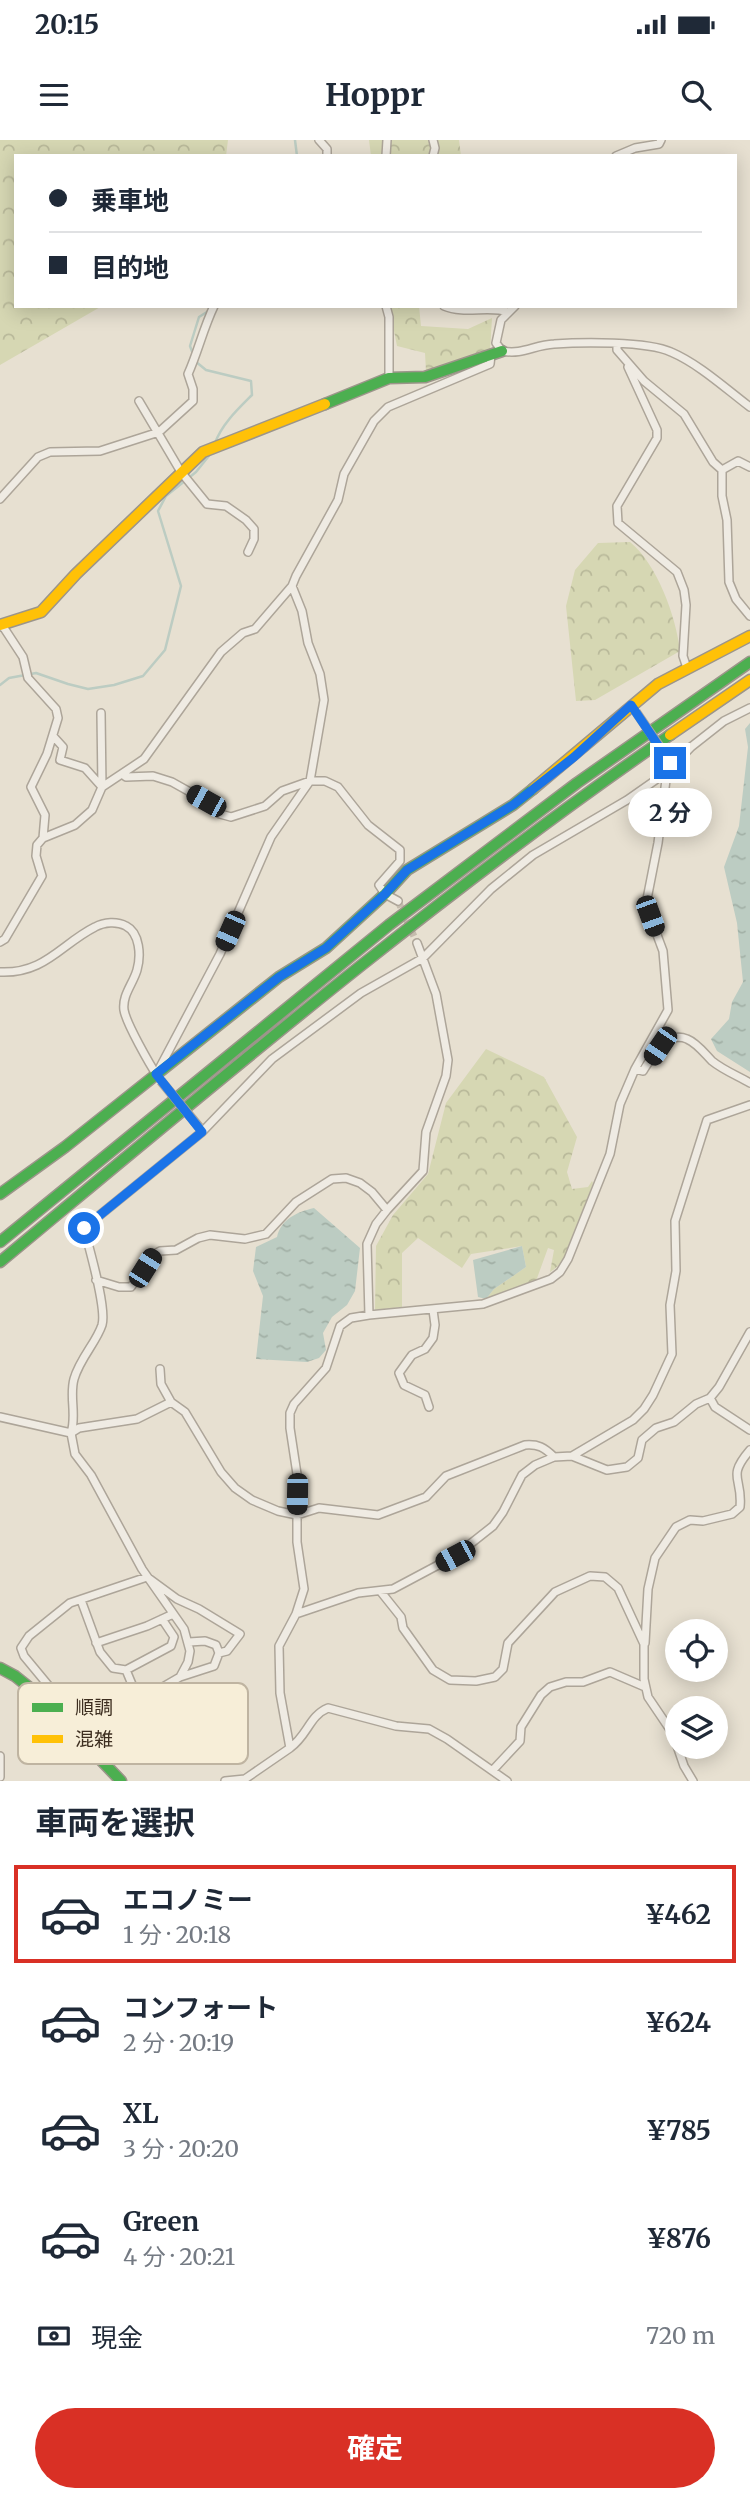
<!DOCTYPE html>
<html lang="ja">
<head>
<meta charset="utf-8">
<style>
	:root { --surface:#fff; --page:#f2f2f3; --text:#1f2937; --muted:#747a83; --line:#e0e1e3; --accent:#d93025 }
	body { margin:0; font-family:Merriweather,"Noto Sans JP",serif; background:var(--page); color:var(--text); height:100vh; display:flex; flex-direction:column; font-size:26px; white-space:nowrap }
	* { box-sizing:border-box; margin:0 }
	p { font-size:23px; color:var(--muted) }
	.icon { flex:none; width:38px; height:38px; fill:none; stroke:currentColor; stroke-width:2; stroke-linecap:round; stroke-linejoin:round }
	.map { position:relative; height:1641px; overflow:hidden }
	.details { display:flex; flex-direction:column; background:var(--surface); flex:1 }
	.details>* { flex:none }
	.banner { position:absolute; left:14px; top:14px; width:723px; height:154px; border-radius:0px; box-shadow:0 4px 18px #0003; display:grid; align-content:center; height:154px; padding:0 35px; background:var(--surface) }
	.fabs { position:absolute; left:665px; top:1479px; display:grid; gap:14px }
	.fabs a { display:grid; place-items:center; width:63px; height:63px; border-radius:50%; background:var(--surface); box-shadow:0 4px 18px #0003; font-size:35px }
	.end { position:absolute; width:32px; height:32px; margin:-16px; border:9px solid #1a73e8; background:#fff; box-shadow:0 0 0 4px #fff }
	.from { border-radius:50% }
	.bubble { position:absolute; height:49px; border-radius:24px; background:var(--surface); box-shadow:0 4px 18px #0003; font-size:23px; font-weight:700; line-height:49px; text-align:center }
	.car { position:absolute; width:21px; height:42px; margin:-21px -10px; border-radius:9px; box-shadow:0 0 5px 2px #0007; background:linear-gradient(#222 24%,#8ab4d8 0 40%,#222 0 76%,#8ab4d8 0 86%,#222 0) }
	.banner b { display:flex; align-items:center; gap:24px; height:66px; font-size:26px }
	.banner b+b { border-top:2px solid var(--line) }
	.banner i { width:18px; height:18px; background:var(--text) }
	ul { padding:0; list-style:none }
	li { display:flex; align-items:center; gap:21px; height:98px; margin:0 14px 10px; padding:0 21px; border:4px solid transparent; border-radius:0px }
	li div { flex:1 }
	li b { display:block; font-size:26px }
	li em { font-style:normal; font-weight:700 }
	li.current { border-color:var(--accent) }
	li>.icon { width:63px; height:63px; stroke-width:1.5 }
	h2 { padding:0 35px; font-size:32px; line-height:84px }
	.pay { display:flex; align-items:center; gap:18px; height:77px; padding:0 35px; font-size:26px }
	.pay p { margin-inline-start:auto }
	.primary-button { display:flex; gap:14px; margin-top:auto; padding:14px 35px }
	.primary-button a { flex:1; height:80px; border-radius:42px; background:var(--accent); color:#fff; font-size:28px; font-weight:700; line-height:80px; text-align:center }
	.status { display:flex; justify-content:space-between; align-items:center; height:49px; padding:0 35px; background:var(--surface); direction:ltr }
	.status svg { height:19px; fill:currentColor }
	header { display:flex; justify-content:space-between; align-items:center; height:91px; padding:0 35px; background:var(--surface); font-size:32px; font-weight:700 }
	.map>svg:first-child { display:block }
	.forest { fill:url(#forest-crowns) }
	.water { fill:url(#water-ripples) }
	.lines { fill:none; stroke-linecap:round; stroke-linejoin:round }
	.stream { stroke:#bcccc2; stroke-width:2.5 }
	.street-tunnel { stroke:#c5bcae; stroke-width:7; stroke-dasharray:7 3.5; stroke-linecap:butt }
	.street-casing { stroke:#ada599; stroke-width:10 }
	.fast-casing { stroke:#9c958a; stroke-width:13 }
	.slow-casing { stroke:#9c958a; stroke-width:13 }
	.street { stroke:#efebe3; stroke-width:7 }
	.fast { stroke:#4caf50; stroke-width:10 }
	.slow { stroke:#ffc107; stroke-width:10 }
	.street-bridge-casing { stroke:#ada599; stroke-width:10; stroke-linecap:butt }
	.street-bridge { stroke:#efebe3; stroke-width:7 }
	.route { stroke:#1a73e8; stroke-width:9 }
	.key { fill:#f7eed8; stroke:#bfb4a1; stroke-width:2 }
	.key-label { font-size:19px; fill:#3d2e20 }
</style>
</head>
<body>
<div class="status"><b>20:15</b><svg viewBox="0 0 49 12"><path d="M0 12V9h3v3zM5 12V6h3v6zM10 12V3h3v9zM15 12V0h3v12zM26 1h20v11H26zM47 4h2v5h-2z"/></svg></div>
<header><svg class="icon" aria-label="menu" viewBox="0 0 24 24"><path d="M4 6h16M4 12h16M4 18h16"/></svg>Hoppr<svg class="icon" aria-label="search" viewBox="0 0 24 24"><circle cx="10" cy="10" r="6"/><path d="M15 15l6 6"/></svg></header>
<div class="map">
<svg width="750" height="1641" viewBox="0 0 750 1641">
	<defs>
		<pattern id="forest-crowns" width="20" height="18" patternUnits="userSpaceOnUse" patternTransform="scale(1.75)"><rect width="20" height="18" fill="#d6d7b3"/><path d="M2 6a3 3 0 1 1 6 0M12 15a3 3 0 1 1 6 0" fill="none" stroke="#b9b99a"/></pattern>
		<pattern id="water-ripples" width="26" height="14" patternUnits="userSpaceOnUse" patternTransform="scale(1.75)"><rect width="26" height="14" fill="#bcccc2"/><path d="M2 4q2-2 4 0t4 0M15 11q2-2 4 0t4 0" fill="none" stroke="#a2b0a6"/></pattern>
	</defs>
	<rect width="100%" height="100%" fill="#e7e0d1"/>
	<path class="forest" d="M0 0H228L226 16H16V166H102L0 225Z
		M369 0H459L461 16H371Z
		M389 166H419L421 186 468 189 492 178 490 212 426 231 425 213 397 206Z
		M630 402C657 424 676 476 680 511L595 560 576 561 566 466 575 430 598 403Z
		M486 909 544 937 577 997 567 1032 572 1049 588 1047 592 1041 593 1043C585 1065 571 1122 550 1132L554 1110 548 1108 536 1141 486 1159 494 1149 526 1127 522 1106 471 1114 462 1128 418 1098 402 1113V1167L375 1170 376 1106 393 1075 428 1034 446 963Z"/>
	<path class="water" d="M750 583V932L717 911 711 899 729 879 732 862 743 842 737 783 724 727 739 686 748 607 745 589Z
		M314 1068 360 1108 355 1151 347 1165 332 1177 323 1193 326 1210 319 1218 307 1222 256 1219 263 1156 253 1131 256 1107 277 1097C281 1079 297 1072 314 1068Z
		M522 1106 526 1127 494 1149 486 1159 478 1157 473 1120Z"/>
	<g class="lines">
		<path class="stream" d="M295 0 297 16
			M193 214 190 206 199 177 210 170
			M195 221 206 230 251 241 252 255C237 270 222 284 215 303
			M0 545 9 538 36 533 68 544 88 549 114 545 143 536 165 510 181 446 158 371 166 356 196 332 212 312"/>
		<path class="street-tunnel" d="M398 761 417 803"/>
		<g class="street-casing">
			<path id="street" d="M319 0 327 9V16
				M386 16 387 0
				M433 16 435 8 433 0
				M616 16 635 8 659 4 661 0
				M386 166 389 177V238
				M444 166C465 175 489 165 508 172
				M515 166 501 180 496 203 502 211C523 215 534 205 554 204 581 202 647 201 671 212 699 224 725 248 750 267
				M617 205V210L644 241 684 274 713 322 722 330V356L727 380 729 442 736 459 750 476
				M630 225 628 227 657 290V298L617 366 618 383 677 432 684 450 686 465 683 516 687 528
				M139 261 181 332 207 364 226 366 246 380 254 389V399L248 412
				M722 330 738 321 750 327
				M0 359 38 317 50 312 100 311 159 292 193 261V249L188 234C198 212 203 189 214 166
				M0 486 4 488 23 517 28 538 56 569 58 578 47 614 31 647 45 675 43 698
				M53 596 63 607 60 620 85 628 102 647 101 573
				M122 634 126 637 153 636 172 642 206 661 220 674 231 677 265 666 282 651 310 641H325L338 647 368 685 400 710V721L379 745 385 754 398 761
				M0 802 5 799 42 736 36 716 37 705 43 698 75 685 92 670 102 647 144 619 221 512 243 493 255 489 292 446
				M0 832C45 834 61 804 95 787 104 782 117 781 126 786 140 793 141 816 137 830 133 844 122 855 124 870 126 883 150 925 158 937
				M635 929 643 931C652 917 666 890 687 899 697 903 705 914 712 921 723 930 738 936 750 943
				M158 931 220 814 271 697 310 641 324 560 320 534 308 503 302 471 292 446 296 436 338 360 344 334 374 281 388 267 490 224 491 215
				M96 1140 119 1147H131L153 1115 160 1111 176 1110 198 1098 210 1095 245 1099 266 1094 296 1062 332 1039 346 1038 360 1043 372 1052 387 1070
				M369 1175 367 1104 376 1084 387 1070 423 1031 426 992 446 936 448 920 436 854 417 803
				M710 1258 715 1267 750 1290
				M171 1262 185 1272 221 1332 235 1348 252 1360 278 1371 297 1375 319 1368 378 1375 426 1357 446 1336 525 1305C538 1304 544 1307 554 1317
				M429 1267 425 1255 404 1245 399 1233 412 1215 425 1209 433 1198 435 1185 433 1170
				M0 1277 71 1293 75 1314 91 1335 142 1429 184 1489 190 1511 188 1522 180 1537 142 1559 127 1579 102 1601 93 1613
				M71 1293C77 1275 69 1257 74 1239 80 1218 96 1203 102 1185 107 1168 89 1108 84 1088L202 992 272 919 361 853 423 818 491 749 533 715 627 660 667 632 691 607 724 581 750 568
				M71 1293 79 1288 137 1279 171 1262 161 1244 160 1229
				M572 1316 633 1280 644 1269 653 1255 672 1214 670 1165 676 1131 675 1081 707 980 750 965
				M381 1452 401 1477 403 1488 433 1530 450 1540 476 1541 495 1537 503 1529 508 1503 555 1452 590 1436 605 1437 618 1448 644 1504V1539L648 1557 673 1594 684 1626 693 1641
				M81 1460 100 1512 113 1528 126 1530 171 1506 174 1497 162 1479
				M296 1474 358 1453 393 1449 455 1416 493 1386 503 1372 522 1335 535 1325 554 1317 572 1316 607 1330 627 1327 638 1318 642 1300 656 1288 674 1282 696 1264 710 1258 719 1247 750 1192
				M96 1503 147 1486 173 1474
				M645 1503 648 1449 655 1418 676 1387 690 1380 703 1381 732 1374 740 1367C743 1337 726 1338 750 1310
				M126 1530 136 1554 142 1559
				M180 1537 214 1526 219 1513 216 1505 205 1501 189 1502
				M40 1556 48 1545 24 1516 21 1508 29 1496 70 1463 147 1437 177 1459 199 1469 240 1494 227 1511 219 1513
				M290 1608C308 1595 309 1576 328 1568L396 1586 429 1589 447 1599 507 1641
				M0 1616V1637
				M493 1630 520 1601 521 1587 541 1555 550 1547 566 1542H583L610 1532 645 1547
				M225 1641 245 1639 290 1608 280 1553 279 1506 296 1474 304 1449 297 1402V1334L290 1288V1273L294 1264 326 1228 340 1186 351 1178 369 1175 483 1164 551 1139 560 1132 568 1119 610 1014 620 964 635 929 668 870 663 811 650 776 647 759 658 703 667 632"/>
		</g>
		<g class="fast-casing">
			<path id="fast" d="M325 264 389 238 425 237 502 211
				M0 1054 65 1007 279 837 326 808 385 754 407 730 513 665 533 649
				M0 1102 389 785 577 643 750 522
				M0 1122C218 941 436 756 670 595
				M0 1528 15 1536 40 1556 121 1641"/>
		</g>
		<g class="slow-casing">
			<path id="slow" d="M0 485 41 472 76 434 203 312 325 264
				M670 595 750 540
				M533 649 658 544 750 496"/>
		</g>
		<use href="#street" class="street"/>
		<use href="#fast" class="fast"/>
		<use href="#slow" class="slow"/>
		<g class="street-bridge-casing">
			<path id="street-bridge" d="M636 572 671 623
				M161 941 199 987"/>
		</g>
		<use href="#street-bridge" class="street-bridge"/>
	</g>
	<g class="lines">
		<path class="route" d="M84 1088 202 992 156 934 279 837 326 808 385 754 407 730 513 665 574 617 631 565 670 623"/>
	</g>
	<rect x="18" y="1543" width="230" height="81" rx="10" class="key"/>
	<rect x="32" y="1563" width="31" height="9" fill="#4caf50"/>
	<rect x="32" y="1595" width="31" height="8" fill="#ffc107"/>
	<g class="key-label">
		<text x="75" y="1574">順調</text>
		<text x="75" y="1606">混雑</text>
	</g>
</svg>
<div class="fabs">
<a><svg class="icon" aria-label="locate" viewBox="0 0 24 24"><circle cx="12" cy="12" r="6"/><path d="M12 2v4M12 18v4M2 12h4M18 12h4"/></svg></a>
<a><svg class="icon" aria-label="layers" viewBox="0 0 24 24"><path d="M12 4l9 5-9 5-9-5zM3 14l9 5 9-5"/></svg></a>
</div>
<i class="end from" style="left:84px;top:1088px"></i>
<i class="end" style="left:670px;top:623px"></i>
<div class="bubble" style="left:628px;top:648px;width:84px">2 分</div>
<i class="car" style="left:206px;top:661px;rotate:299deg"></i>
<i class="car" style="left:650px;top:776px;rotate:160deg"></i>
<i class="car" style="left:230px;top:791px;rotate:204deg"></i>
<i class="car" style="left:660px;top:906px;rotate:214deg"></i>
<i class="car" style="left:145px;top:1128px;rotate:32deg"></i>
<i class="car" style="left:297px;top:1354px;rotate:181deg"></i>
<i class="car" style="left:455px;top:1416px;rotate:242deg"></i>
<div class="banner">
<b><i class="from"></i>乗車地</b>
<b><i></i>目的地</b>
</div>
</div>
<section class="details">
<h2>車両を選択</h2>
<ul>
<li class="current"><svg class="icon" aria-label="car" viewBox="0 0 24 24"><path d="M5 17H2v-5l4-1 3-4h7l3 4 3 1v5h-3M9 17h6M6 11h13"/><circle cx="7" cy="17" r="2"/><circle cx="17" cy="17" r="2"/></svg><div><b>エコノミー</b><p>1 分 · 20:18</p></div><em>¥462</em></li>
<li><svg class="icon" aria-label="car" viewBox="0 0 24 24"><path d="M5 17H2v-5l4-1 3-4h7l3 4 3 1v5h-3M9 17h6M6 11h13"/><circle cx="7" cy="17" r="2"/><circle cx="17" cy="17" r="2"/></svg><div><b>コンフォート</b><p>2 分 · 20:19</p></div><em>¥624</em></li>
<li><svg class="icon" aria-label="car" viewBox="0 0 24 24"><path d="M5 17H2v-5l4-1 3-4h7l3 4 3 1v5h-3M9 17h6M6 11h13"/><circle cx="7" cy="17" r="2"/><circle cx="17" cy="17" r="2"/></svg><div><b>XL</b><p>3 分 · 20:20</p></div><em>¥785</em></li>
<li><svg class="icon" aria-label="car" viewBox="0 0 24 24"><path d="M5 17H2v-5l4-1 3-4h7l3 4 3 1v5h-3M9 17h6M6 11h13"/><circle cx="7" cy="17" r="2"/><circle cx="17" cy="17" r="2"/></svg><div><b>Green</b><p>4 分 · 20:21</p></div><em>¥876</em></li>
</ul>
<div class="pay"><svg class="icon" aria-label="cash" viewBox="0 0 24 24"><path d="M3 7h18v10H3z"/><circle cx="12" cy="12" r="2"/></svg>現金<p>720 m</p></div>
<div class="primary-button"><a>確定</a></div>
</section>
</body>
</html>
